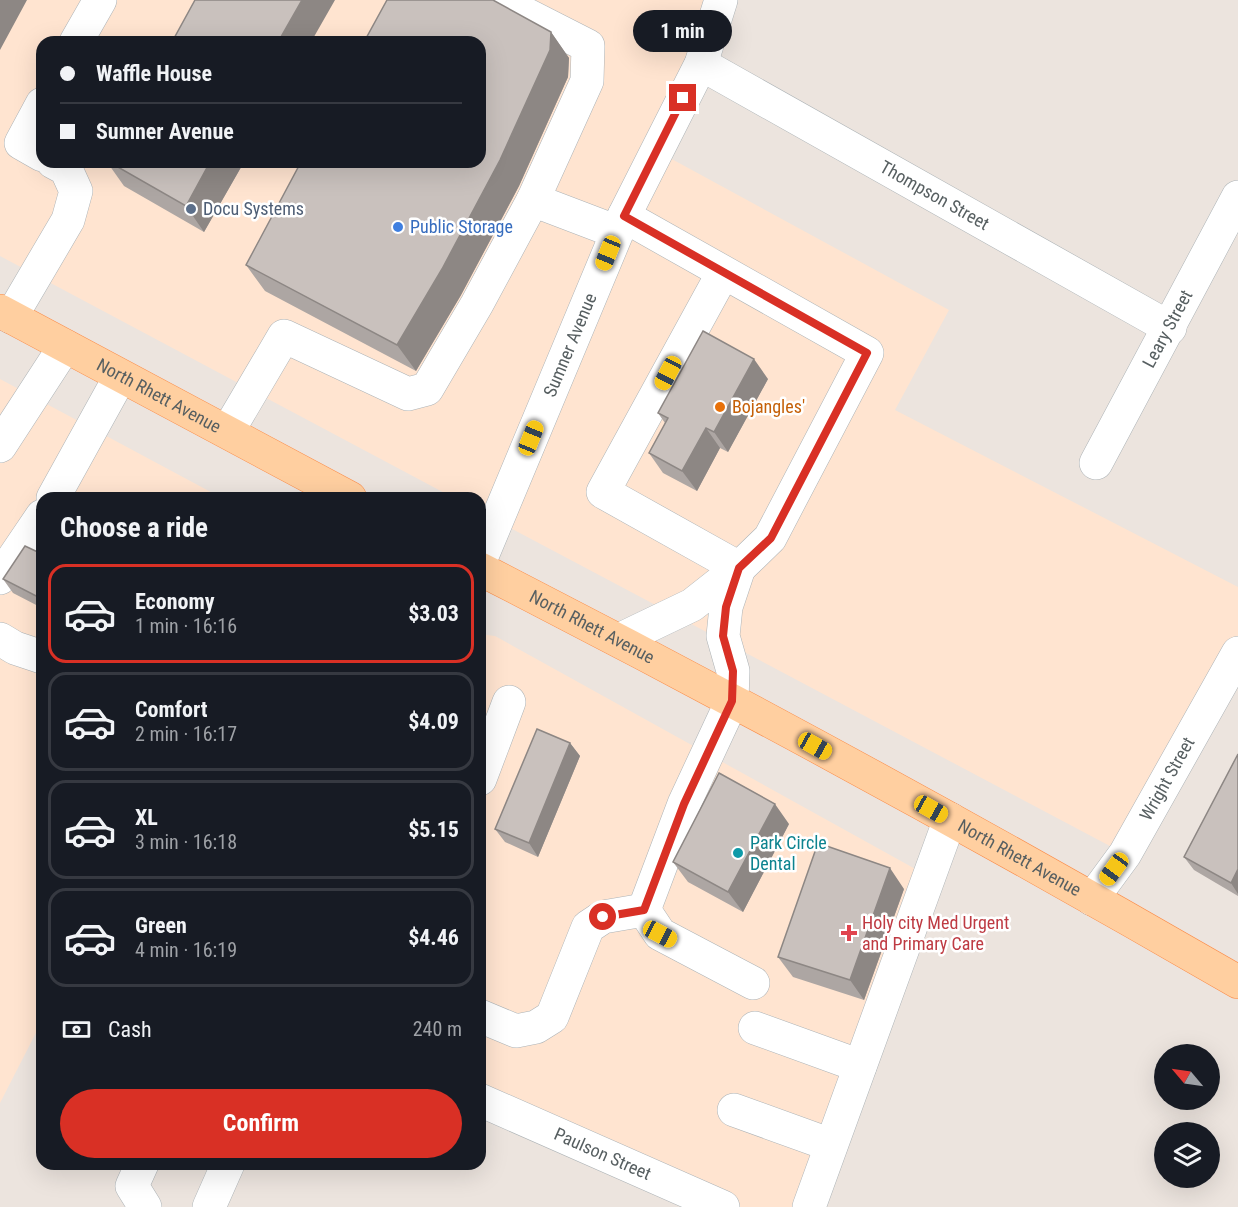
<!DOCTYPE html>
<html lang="en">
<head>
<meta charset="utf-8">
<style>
	:root { --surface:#171b24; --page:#242831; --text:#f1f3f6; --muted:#9ea1a6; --line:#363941; --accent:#d93025 }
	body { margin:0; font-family:"Roboto Condensed",sans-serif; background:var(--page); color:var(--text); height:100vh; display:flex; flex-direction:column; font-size:22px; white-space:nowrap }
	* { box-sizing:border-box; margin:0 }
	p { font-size:20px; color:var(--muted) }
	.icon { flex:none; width:33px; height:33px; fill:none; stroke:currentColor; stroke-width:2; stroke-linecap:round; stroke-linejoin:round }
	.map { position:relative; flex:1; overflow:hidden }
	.sheet { position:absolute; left:36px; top:492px; width:450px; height:678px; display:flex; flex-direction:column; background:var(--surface); border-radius:18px; box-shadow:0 6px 24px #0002 }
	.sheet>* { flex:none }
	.banner { position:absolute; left:36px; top:36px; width:450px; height:132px; border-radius:18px; box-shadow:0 6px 24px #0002; display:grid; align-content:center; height:132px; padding:0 24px; background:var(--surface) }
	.needle { width:39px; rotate:299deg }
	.tools { position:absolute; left:1154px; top:1044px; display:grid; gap:12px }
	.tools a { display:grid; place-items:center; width:66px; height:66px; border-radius:50%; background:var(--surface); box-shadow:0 6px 24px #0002; font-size:30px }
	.end { position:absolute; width:27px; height:27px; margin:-14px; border:8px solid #d93025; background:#fff; box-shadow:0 0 0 3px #fff }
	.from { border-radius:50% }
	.bubble { position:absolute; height:42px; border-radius:21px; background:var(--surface); box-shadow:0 6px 24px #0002; font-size:20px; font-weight:700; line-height:42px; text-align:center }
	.car { position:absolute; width:18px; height:36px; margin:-18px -9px; border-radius:8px; box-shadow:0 0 4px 2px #0007; background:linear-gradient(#f5c518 24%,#345 0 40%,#f5c518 0 76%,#345 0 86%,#f5c518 0) }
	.banner b { display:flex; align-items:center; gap:21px; height:57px; font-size:22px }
	.banner b+b { border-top:2px solid var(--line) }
	.banner i { width:15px; height:15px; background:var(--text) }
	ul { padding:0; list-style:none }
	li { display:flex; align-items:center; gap:18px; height:99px; margin:0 12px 9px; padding:0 12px; border:3px solid var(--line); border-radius:18px }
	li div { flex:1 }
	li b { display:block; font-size:22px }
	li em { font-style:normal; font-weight:700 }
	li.selected { border-color:var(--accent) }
	li>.icon { width:54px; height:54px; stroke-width:1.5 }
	h2 { padding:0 24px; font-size:27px; line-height:72px }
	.pay { display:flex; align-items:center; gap:15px; height:66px; padding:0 24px; font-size:22px }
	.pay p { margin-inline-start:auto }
	.cta { display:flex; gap:12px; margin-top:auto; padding:12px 24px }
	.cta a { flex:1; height:69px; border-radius:36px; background:var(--accent); color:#fff; font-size:24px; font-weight:700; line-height:69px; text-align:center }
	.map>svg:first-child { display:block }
	.commercial { fill:#ffe4d0; fill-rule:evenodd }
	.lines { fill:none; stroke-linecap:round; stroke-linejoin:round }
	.minor-casing { stroke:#adb3b6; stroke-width:34 }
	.major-casing { stroke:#fb8b48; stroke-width:34 }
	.minor { stroke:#fff; stroke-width:33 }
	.major { stroke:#ffcfa0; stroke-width:33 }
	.wall { fill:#ada6a3 }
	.shaded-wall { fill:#8d8784 }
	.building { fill:#c9c1bd; stroke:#8d8784; stroke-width:1.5 }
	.route { stroke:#d93025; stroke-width:8 }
	.service-dot { fill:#5c6f8a; stroke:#fff; stroke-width:2 }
	.shop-dot { fill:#3f7fe0; stroke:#fff; stroke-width:2 }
	.food-dot { fill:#e8710a; stroke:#fff; stroke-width:2 }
	.culture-dot { fill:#0f9aa8; stroke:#fff; stroke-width:2 }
	.health-dot { fill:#e0444e; stroke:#fff; stroke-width:2 }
	.labels { text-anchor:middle; stroke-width:5; stroke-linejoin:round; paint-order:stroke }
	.street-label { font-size:18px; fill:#575f61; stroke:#fff }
	.service-label { font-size:18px; fill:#4e5e75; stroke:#fff; text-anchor:start }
	.shop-label { font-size:18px; fill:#366cbe; stroke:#fff; text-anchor:start }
	.food-label { font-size:18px; fill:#c56008; stroke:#fff; text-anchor:start }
	.culture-label { font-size:18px; fill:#0d838f; stroke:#fff; text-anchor:start }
	.health-label { font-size:18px; fill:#be3a42; stroke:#fff; text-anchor:start }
</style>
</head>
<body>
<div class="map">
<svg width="1238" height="1207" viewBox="0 0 1238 1207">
	<rect width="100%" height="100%" fill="#ece4de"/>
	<path class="commercial" d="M0 0H721L657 151 949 310 895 410 1238 587V653L1125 854 480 512V498H454L0 256ZM42 42H480V162H42Z
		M0 379 222 498H42V1021L0 1103Z
		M480 634 495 636 928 876 809 1207H723L480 1100Z"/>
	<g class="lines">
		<g class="minor-casing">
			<g id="minor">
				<path d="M498 0 588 46 587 81 533 200"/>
				<path d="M76 42 100 0"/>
				<path id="s1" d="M701 64 1170 328"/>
				<path d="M42 104 21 143 42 155"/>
				<path d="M624 216 867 353 770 538 739 568 603 492 723 273"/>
				<path d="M11 317 68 220 76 191 66 169 53 162"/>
				<path d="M228 431 284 336 408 394 427 389 477 304 533 200 617 232"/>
				<path d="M0 446 65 346"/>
				<path id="s2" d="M1096 463 1238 197"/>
				<path d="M53 498 120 377"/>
				<path id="s3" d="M480 561 624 216 701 64 721 0"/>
				<path d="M0 578 42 516"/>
				<path d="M0 639 15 648 42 657"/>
				<path d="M619 640 692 605 739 568 726 607 723 636 733 671 732 701 684 804 644 910"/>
				<path d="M480 779 509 702"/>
				<path id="s4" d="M1092 899 1125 854 1238 653"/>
				<path d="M644 910 660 934 753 983"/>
				<path d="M480 1016 516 1031 536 1027 552 1017 588 927 603 917 644 910"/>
				<path d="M755 1028 860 1066"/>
				<path id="s5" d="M480 1100 723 1207"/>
				<path d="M734 1110 831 1145"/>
				<path d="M142 1164 132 1186 145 1207"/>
				<path d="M209 1207 228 1164"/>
				<path d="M809 1207 950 819"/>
			</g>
		</g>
		<g class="major-casing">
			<g id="major">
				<path id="s6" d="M0 311 350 498"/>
				<path id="s7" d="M480 569C736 700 989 838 1238 982"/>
			</g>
		</g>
		<use href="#minor" class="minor"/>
		<use href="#major" class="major"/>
	</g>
	<path class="wall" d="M551 32 569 58 568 77 519 186 461 295 416 371 265 291 246 265Z
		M107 162H244L204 232 124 186Z
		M768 379 728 452 720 448 697 491 663 473 649 453 665 423 658 413Z
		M42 554V608L13 593 3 579Z
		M570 743 580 756 538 857 505 842 495 829Z
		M1238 754V896L1194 870 1184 857Z
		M789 824 743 912 688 882 673 862Z
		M904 889 864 1000 793 977 778 957Z"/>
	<path class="shaded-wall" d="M0 0H27L0 50Z
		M302 0H335L311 42H278Z
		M551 32 569 58 568 77 519 186 461 295 416 371 397 345Z
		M210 162H244L204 232 186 206Z
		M754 359 768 379 728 452 714 432Z
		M706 428 720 448 697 491 682 471Z
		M570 743 580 756 538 857 529 843Z
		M775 804 789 824 743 912 728 892Z
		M890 868 904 889 864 1000 850 980Z
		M1238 869V894L1231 883Z"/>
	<path class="building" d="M195 0H302L278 42H172Z
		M387 0H493L551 32 550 50 500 160 442 269 397 345 246 265 301 162H480V42H364Z
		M109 162H210L186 206Z
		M703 331 754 359 714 432 706 428 682 471 649 453 668 418 658 413Z
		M25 546 42 554V599L3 579Z
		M537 729 570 743 529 843 495 829Z
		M1238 754V869L1231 883 1184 857Z
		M719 773 775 804 728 892 673 862Z
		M818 843 890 868 850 980 778 957Z"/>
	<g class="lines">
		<path class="route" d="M603 917 644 910 684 804 732 701 733 671 723 636 726 607 739 568 771 538 867 353 624 216 683 98"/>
	</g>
	<circle class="service-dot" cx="191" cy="209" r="6"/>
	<circle class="shop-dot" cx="398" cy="227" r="6"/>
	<circle class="food-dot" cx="720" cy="407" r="6"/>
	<circle class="culture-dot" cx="738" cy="853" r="6"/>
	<path class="health-dot" d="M846 924h6v6h6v6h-6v6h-6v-6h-6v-6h6z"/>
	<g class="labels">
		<g class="street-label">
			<text dy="6" stroke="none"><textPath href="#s1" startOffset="268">Thompson Street</textPath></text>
			<text dy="6" stroke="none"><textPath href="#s2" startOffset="152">Leary Street</textPath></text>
			<text dy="6" stroke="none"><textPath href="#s3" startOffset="234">Sumner Avenue</textPath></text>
			<text dy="6" stroke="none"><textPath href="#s6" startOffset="180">North Rhett Avenue</textPath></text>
			<text dy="6" stroke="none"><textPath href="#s7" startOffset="126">North Rhett Avenue</textPath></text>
			<text dy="6" stroke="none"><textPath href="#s4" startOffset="142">Wright Street</textPath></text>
			<text dy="6" stroke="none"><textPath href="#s7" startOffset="612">North Rhett Avenue</textPath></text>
			<text dy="6" stroke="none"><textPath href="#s5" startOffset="134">Paulson Street</textPath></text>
		</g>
		<g class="service-label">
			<text x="203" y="215">Docu Systems</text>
		</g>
		<g class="shop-label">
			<text x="410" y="233">Public Storage</text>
		</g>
		<g class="food-label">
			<text x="732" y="413">Bojangles'</text>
		</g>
		<g class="culture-label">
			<text x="750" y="849">Park Circle<tspan x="750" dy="21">Dental</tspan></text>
		</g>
		<g class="health-label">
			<text x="862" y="929">Holy city Med Urgent<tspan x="862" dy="21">and Primary Care</tspan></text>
		</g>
	</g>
</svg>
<div class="tools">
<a><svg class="needle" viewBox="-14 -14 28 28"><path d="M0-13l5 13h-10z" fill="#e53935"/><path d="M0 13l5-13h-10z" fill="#9ea1a6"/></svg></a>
<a><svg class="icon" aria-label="layers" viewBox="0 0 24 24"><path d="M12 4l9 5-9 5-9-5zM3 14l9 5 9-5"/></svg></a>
</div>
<i class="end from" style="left:603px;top:917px"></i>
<i class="end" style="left:683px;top:98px"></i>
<div class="bubble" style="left:633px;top:10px;width:99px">1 min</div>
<i class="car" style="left:608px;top:253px;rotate:202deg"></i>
<i class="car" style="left:668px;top:373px;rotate:208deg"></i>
<i class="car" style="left:531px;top:438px;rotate:22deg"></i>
<i class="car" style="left:815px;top:746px;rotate:119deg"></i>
<i class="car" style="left:931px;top:809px;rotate:119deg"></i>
<i class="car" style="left:1114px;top:869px;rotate:216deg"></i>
<i class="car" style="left:660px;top:934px;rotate:118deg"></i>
<div class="banner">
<b><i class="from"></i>Waffle House</b>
<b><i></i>Sumner Avenue</b>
</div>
<section class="sheet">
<h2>Choose a ride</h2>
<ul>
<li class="selected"><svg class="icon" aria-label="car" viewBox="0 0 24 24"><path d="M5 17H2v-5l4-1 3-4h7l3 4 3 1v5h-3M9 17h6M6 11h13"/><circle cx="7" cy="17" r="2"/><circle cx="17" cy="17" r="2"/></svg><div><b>Economy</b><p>1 min · 16:16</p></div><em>$3.03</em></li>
<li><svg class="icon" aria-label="car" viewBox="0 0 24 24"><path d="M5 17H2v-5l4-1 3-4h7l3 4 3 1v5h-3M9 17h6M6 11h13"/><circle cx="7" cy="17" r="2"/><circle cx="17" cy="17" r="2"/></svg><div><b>Comfort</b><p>2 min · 16:17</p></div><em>$4.09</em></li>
<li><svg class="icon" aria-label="car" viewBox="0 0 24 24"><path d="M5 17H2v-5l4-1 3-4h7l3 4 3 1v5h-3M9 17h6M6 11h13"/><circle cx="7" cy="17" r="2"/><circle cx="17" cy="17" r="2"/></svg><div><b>XL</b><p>3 min · 16:18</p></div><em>$5.15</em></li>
<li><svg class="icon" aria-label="car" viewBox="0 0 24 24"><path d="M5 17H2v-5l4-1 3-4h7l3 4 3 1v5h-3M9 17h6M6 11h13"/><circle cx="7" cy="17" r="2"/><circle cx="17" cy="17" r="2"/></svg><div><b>Green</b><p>4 min · 16:19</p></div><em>$4.46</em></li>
</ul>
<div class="pay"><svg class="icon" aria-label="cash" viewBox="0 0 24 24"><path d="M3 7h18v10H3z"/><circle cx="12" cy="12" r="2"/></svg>Cash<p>240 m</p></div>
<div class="cta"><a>Confirm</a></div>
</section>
</div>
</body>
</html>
